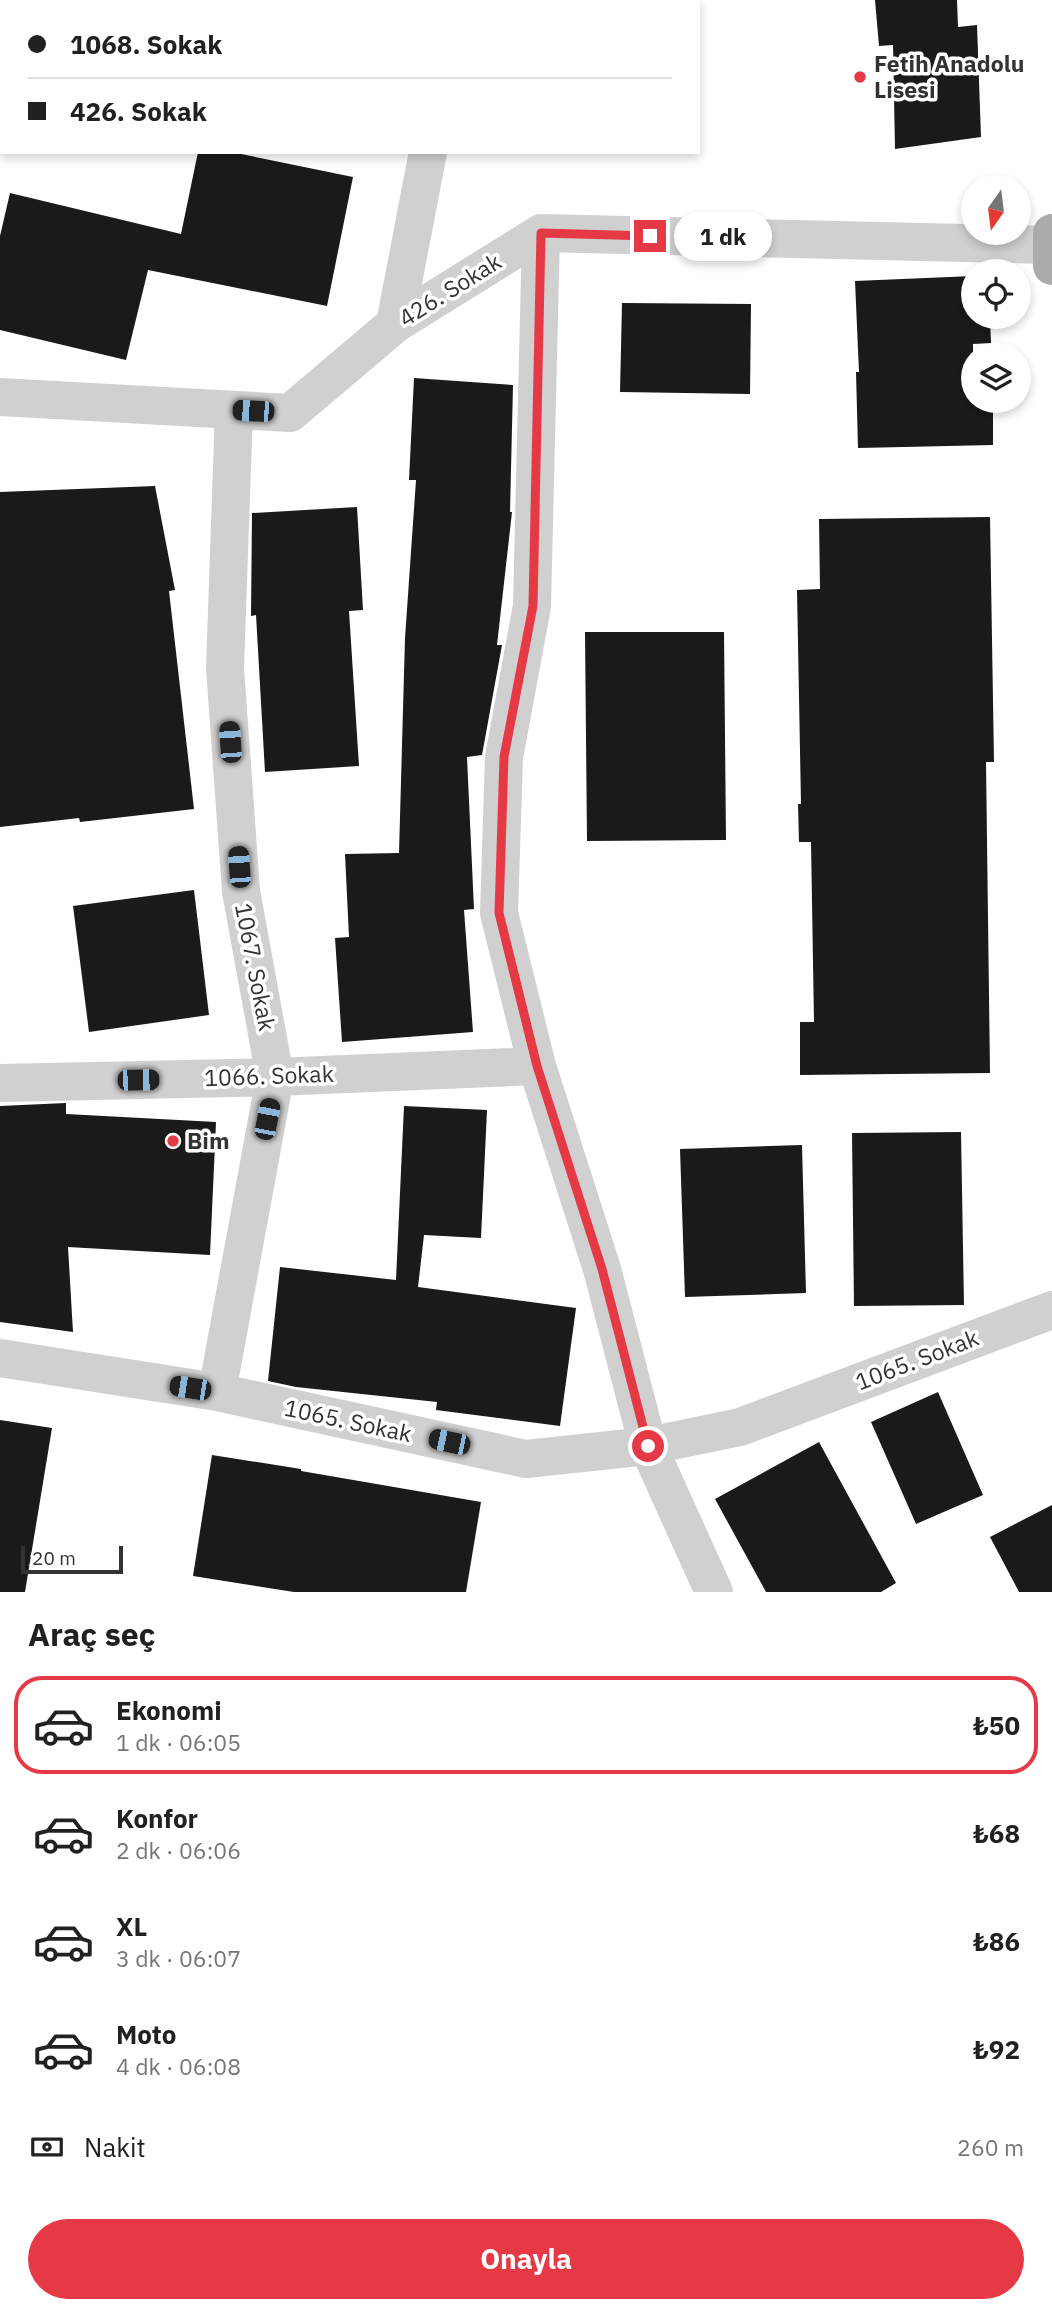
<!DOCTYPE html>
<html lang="tr">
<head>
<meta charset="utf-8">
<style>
	:root { --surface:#fff; --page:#f6f6f6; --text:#202124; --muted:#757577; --line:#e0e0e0; --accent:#e63946 }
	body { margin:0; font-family:"IBM Plex Sans",sans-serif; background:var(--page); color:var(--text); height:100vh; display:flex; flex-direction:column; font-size:26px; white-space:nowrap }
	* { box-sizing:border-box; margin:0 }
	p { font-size:23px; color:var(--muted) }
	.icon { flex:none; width:38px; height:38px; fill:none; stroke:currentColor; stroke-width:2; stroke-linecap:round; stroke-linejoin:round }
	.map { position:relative; height:1592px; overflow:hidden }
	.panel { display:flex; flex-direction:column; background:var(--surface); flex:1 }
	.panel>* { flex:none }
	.top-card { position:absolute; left:0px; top:0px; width:700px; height:154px; box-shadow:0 4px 10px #0003; display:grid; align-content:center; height:154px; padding:0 28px; background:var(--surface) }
	.needle { width:46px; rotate:194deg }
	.fabs { position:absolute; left:961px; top:175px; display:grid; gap:14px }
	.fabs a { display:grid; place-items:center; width:70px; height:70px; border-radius:50%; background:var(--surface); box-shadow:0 4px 10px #0003; font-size:35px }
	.scale { position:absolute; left:21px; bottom:18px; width:102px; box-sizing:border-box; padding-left:7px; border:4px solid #333; border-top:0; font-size:19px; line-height:24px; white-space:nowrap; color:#333; -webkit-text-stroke:5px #fff; paint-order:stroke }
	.end { position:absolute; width:32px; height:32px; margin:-16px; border:9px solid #e63946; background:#fff; box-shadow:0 0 0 4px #fff }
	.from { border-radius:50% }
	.bubble { position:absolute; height:49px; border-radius:24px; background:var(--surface); box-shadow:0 4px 10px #0003; font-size:23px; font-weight:700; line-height:49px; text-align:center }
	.car { position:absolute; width:21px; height:42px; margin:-21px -10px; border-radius:9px; box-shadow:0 0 5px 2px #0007; background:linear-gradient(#222 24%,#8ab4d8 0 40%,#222 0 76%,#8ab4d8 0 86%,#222 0) }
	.top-card b { display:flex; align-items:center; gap:24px; height:66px; font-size:26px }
	.top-card b+b { border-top:2px solid var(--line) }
	.top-card i { width:18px; height:18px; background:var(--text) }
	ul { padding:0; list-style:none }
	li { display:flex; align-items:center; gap:21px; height:98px; margin:0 14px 10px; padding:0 14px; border:4px solid transparent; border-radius:28px }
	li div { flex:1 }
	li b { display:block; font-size:26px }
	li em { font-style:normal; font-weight:700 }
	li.active { border-color:var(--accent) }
	li>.icon { width:63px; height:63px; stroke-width:1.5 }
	h2 { padding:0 28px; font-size:32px; line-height:84px }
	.pay { display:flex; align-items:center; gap:18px; height:77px; padding:0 28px; font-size:26px }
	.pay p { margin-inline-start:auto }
	.action { display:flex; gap:14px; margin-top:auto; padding:14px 28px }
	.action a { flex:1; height:80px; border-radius:42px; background:var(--accent); color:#fff; font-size:28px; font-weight:700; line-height:80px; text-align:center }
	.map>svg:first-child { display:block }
	.building { fill:#1a1a1a }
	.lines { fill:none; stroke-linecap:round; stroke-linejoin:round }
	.minor { stroke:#d0d0d0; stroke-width:38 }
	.major { stroke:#ababab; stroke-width:38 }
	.route { stroke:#e63946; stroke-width:9 }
	.poi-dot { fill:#e63946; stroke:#fff; stroke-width:2.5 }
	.labels { text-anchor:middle; stroke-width:7; stroke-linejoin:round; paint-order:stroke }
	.poi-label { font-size:23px; font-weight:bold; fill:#333; stroke:#fff; text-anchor:start }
	.street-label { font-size:23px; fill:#333; stroke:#fff }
</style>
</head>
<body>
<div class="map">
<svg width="1052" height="1592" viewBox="0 0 1052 1592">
	<rect width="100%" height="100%" fill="#fff"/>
	<path class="building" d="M875 0H957L958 27 977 25 981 137 895 149 893 45 879 46Z
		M198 152H231L353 177 327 306 148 270 126 360 0 330V236L10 193 181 234Z
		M973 276V317H990L991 343 973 344V401H993V445L858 448 856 372H859L855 281Z
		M622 303 751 304 750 394 620 392Z
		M414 378 513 385 510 512H512L497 645H502L482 755 467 757 474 909 464 910 473 1032 342 1042 335 938 349 937 345 854 399 853 405 638 416 480H409Z
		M155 486 175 590 169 591 194 809 80 822 79 818 0 827V492Z
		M357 507 363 610 349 611 359 766 265 772 256 615 251 616 252 513Z
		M990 517 994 762H986L990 1073 800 1075V1022H814L811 842H799L798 804H801L797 590 820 589 819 519Z
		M585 632H724L726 840 587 841Z
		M194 890 209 1015 89 1032 73 906Z
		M66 1103V1114L216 1122 210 1255 68 1247 73 1332 0 1322V1106Z
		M404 1106 487 1110 481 1238 424 1235 418 1287 576 1308 560 1426 436 1410 437 1402 296 1387 268 1381 280 1267 396 1280Z
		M961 1132 964 1305 854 1306 852 1133Z
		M802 1145 806 1293 685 1297 680 1149Z
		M938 1392 983 1495 916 1524 871 1422Z
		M0 1420 52 1428 25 1592H0Z
		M819 1442 896 1583 881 1592H766L715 1499Z
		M212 1455 301 1469V1471L481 1502 466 1592H294L193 1576Z
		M1052 1505V1592H1019L990 1537Z"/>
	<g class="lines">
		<path class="minor" d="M456 2V0
			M0 30 2 25
			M541 233 532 606 504 757 499 913 537 1066 602 1269 648 1446 714 1592
			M395 324 428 152
			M0 397 290 413 395 324 541 233 1051 245
			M0 1083 275 1077 537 1066
			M0 1358 217 1392 526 1459 648 1446 740 1427 1052 1310
			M217 1392 275 1077 241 891 225 668 234 410"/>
		<path class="major" d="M1052 233V266"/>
	</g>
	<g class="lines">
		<path class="route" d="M648 1446 602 1269 537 1066 499 913 504 757 533 606 541 233 650 236"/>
	</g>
	<g class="poi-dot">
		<circle cx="860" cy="77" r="7"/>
		<circle cx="173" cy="1141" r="7"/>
	</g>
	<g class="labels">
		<g class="poi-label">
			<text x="874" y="72">Fetih Anadolu<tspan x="874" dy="26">Lisesi</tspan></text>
			<text x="187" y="1149">Bim</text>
		</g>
		<g class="street-label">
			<text transform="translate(450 290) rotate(-32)" y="8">426. Sokak</text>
			<text transform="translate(255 967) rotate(79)" y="8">1067. Sokak</text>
			<text transform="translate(269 1076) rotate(-2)" y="8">1066. Sokak</text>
			<text transform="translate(917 1360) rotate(-21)" y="8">1065. Sokak</text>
			<text transform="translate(348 1421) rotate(12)" y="8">1065. Sokak</text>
		</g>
	</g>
</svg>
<div class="fabs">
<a><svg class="needle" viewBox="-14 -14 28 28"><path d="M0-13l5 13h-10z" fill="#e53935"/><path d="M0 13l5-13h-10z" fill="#757577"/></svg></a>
<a><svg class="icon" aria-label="locate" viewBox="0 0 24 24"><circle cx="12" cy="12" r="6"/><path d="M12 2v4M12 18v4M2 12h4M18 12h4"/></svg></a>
<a><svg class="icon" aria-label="layers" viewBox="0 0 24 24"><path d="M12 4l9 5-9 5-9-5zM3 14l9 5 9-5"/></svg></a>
</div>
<div class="scale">20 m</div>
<i class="end from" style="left:648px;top:1446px"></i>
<i class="end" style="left:650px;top:236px"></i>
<div class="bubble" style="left:674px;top:212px;width:98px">1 dk</div>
<i class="car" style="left:253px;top:411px;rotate:273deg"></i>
<i class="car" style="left:230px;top:742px;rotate:356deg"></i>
<i class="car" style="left:239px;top:867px;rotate:356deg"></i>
<i class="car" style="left:138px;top:1080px;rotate:89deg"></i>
<i class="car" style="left:267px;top:1119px;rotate:11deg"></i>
<i class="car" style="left:190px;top:1388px;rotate:279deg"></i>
<i class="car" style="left:449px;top:1442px;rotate:282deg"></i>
<div class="top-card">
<b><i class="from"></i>1068. Sokak</b>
<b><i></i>426. Sokak</b>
</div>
</div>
<section class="panel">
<h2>Araç seç</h2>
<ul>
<li class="active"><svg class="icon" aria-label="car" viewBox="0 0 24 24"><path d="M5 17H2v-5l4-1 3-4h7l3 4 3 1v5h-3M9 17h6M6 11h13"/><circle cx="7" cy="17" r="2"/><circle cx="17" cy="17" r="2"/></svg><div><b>Ekonomi</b><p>1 dk · 06:05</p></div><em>₺50</em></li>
<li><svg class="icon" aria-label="car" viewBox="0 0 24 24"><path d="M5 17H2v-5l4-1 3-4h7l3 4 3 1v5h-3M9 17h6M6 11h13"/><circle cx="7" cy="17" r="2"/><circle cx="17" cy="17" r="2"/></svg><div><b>Konfor</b><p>2 dk · 06:06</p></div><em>₺68</em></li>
<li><svg class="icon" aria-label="car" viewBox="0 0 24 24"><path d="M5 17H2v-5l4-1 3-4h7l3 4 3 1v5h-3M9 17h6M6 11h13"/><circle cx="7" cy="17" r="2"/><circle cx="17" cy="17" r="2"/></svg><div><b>XL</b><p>3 dk · 06:07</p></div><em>₺86</em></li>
<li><svg class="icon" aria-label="car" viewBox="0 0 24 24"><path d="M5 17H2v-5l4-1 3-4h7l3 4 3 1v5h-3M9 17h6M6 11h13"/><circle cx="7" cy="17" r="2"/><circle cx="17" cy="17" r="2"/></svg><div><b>Moto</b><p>4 dk · 06:08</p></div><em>₺92</em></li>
</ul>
<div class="pay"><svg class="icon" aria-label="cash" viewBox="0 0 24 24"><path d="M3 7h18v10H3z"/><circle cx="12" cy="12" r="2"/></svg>Nakit<p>260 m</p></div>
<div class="action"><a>Onayla</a></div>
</section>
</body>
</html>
